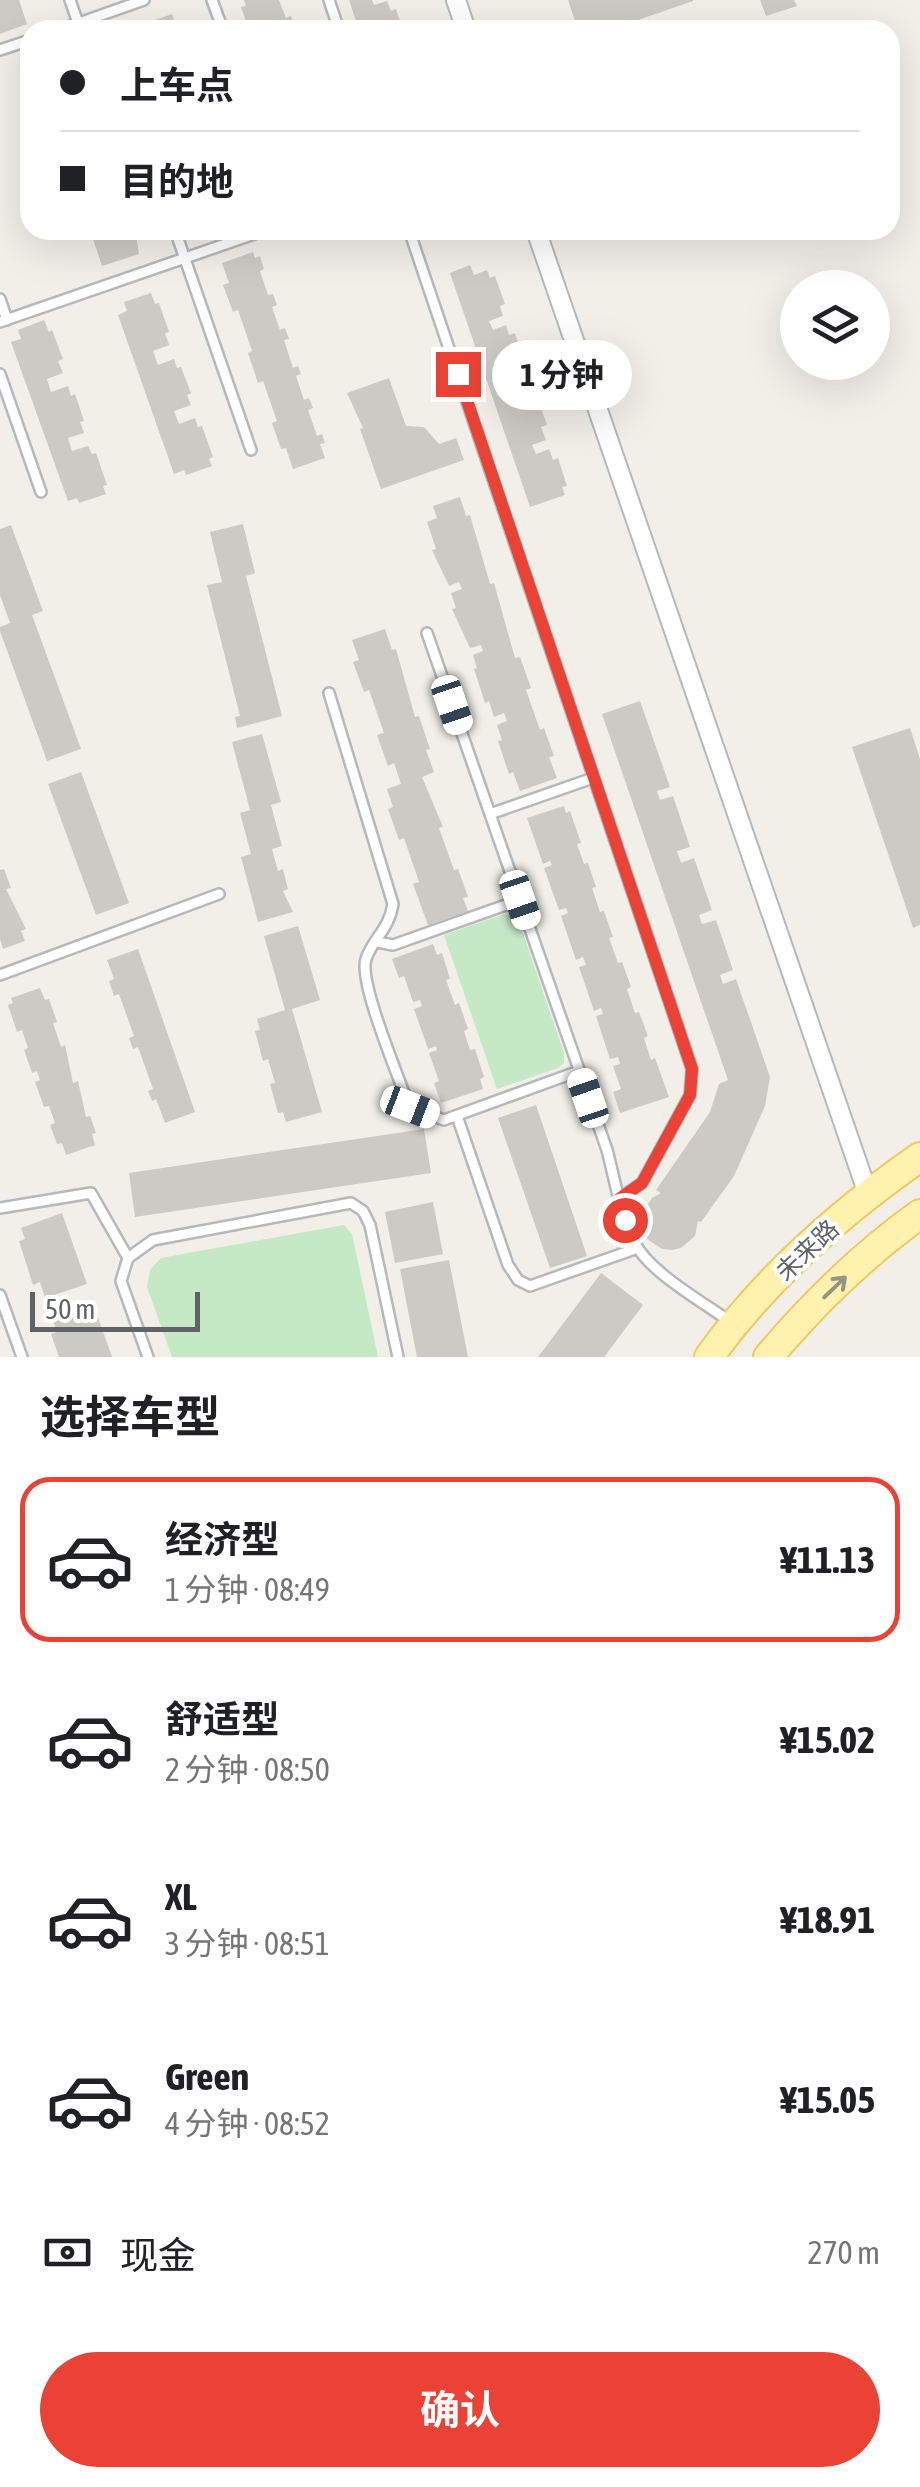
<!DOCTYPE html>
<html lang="zh">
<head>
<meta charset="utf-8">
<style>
	:root { --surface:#fff; --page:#f6f6f6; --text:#202124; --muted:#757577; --line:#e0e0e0; --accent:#ea4335 }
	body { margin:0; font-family:"Asap Condensed","Noto Sans SC",sans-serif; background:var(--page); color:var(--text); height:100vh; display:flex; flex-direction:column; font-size:38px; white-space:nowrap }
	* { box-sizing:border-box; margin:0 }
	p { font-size:32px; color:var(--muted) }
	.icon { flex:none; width:55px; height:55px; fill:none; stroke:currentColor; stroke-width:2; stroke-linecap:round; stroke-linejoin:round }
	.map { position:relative; height:1357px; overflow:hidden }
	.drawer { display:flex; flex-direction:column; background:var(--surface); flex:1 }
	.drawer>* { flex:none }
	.hud { position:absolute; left:20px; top:20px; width:880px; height:220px; border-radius:30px; box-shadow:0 10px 40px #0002; display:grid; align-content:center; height:220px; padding:0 40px; background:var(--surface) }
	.tools { position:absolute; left:780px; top:270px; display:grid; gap:20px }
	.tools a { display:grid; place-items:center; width:110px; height:110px; border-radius:50%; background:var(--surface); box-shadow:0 10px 40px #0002; font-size:50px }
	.scale { position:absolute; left:30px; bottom:25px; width:170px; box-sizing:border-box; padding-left:10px; border:5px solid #5f6368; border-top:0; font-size:28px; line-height:35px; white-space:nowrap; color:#5f6368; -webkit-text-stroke:8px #fff; paint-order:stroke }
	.end { position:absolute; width:45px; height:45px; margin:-22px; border:12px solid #ea4335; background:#fff; box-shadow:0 0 0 5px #fff }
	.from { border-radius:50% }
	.bubble { position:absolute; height:70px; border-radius:35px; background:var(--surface); box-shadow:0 10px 40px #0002; font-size:32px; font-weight:700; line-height:70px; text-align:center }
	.car { position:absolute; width:30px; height:60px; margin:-30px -15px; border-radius:12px; box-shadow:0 0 8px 2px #0007; background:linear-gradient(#fff 24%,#345 0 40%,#fff 0 76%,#345 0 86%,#fff 0) }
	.hud b { display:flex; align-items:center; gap:35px; height:95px; font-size:38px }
	.hud b+b { border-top:2px solid var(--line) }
	.hud i { width:25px; height:25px; background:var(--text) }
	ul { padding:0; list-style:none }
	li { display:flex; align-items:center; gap:30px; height:165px; margin:0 20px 15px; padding:0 20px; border:5px solid transparent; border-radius:30px }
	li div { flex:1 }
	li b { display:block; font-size:38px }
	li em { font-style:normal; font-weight:700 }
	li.current { border-color:var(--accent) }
	li>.icon { width:90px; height:90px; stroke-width:1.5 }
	h2 { padding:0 40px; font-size:45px; line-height:120px }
	.pay { display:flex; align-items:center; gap:25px; height:110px; padding:0 40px; font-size:38px }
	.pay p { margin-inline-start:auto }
	.cta { display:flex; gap:20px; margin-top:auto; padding:20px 40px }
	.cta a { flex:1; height:115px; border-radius:60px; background:var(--accent); color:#fff; font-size:40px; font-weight:700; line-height:115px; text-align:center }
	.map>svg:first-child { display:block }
	.green { fill:#c5e8c5 }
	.building { fill:#cccac5 }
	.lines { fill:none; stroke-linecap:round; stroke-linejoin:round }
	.service-casing { stroke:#b5b8bc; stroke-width:14 }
	.minor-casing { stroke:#b5b8bc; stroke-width:22 }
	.primary-casing { stroke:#f2c960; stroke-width:32 }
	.service { stroke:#fff; stroke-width:9 }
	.minor { stroke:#fff; stroke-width:18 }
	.primary { stroke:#fff2af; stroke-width:28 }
	.oneway { stroke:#979581 }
	.route { stroke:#ea4335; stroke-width:12 }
	.labels { text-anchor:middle; stroke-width:8; stroke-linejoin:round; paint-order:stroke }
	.street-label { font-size:25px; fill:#5f6368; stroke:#fff }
</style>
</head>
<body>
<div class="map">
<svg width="920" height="1357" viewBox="0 0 920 1357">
	<rect width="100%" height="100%" fill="#f1efe8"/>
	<path class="green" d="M502 915H511L519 922 564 1053V1063L558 1068 497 1089 444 935Z
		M344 1225 352 1234 378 1357H172L147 1287 150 1270 161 1258Z"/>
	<path class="building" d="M0 0H19L27 24 0 34Z
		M244 0H279L286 18 291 16 295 28 249 30 241 7 246 6Z
		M349 0H372L374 5 387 1 391 11 396 9 403 30H359Z
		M568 0H693V1L609 30H578Z
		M760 0H794L797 6 766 16Z
		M172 14 176 26 180 25 181 30H136L135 27Z
		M90 230H135L139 254 102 266Z
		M253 252 255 258 260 256 264 269 260 271 268 295 273 294 277 305 272 307 280 330 285 328 289 339 284 340 293 368 298 366 301 374 296 376 304 400 309 398 313 408 308 410 317 436 322 434 325 443 320 444 325 458 293 469 286 448 281 449 272 423 277 421 263 381 258 383 248 353 252 351 238 310 233 312 223 285 229 283 222 263Z
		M470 265 474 275 487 270 490 278 495 276 505 304 500 306 503 316 489 321 493 330 506 325 509 335 515 333 525 363 520 365 522 372 509 377 513 388 526 384 530 396 536 394 547 425 541 427 546 440 532 445 536 454 549 449 553 460 558 458 567 486 562 487 565 495 530 507 450 273Z
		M151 293 155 304 159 303 169 332 165 333 169 345 153 351 158 365 174 359 177 368 181 367 191 393 187 395 191 405 174 411 179 424 195 418 198 427 202 426 213 457 209 459 212 466 186 475 184 470 174 474 118 315 127 311 124 302Z
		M44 320 49 332 52 330 63 359 58 361 63 373 47 379 51 392 68 386 71 396 75 394 84 421 80 422 84 433 68 438 72 451 88 446 92 454 96 453 107 485 103 486 106 494 79 503 77 498 68 501 11 342 21 339 18 330Z
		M389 378 406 426 424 427 439 444 456 438 464 460 381 489 360 429 363 428 347 393Z
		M460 497 466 516 470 515 490 584 494 583 515 658 520 657 531 688 526 690 540 730 544 728 554 756 549 757 557 778 520 791 513 772 509 774 498 741 502 740 497 725 507 721 504 713 494 717 489 701 485 703 474 669 477 668 473 655 483 651 481 645 470 648 452 609 456 608 451 593 462 589 459 582 449 586 432 550 436 549 427 522 437 518 433 506Z
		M243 524 255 573 246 576 282 716 237 728 235 717 240 716 207 585 222 582 210 532Z
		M11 525 43 611 32 615 81 749 47 761 0 631V627L10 623 0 595V529Z
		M385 629 392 650 396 649 415 717 419 716 430 749 426 750 434 772 422 777 443 827 439 828 454 870 458 869 468 897 463 898 468 911 428 925 413 884 419 882 404 838 399 840 388 809 393 807 387 789 401 784 394 763 388 766 377 735 384 733 369 690 364 692 353 662 359 660 352 640Z
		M640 701 670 787 657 791 660 800 673 796 690 847 677 851 681 863 694 858 712 910 699 915 702 924 716 920 733 970 720 975 723 984 736 979 770 1077 765 1106 734 1176 701 1222 698 1221 695 1236 681 1248 672 1250 662 1249 647 1239 640 1222 642 1213 652 1198 661 1193 656 1190 710 1112 719 1084 728 1080 602 714Z
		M910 728 920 759V925L913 928 852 747Z
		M262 734 281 802 271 805 282 846 272 849 278 871 283 869 288 889 283 891 293 912 258 922 241 857 251 854 240 813 250 810 232 742Z
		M81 772 129 903 96 915 48 784Z
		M564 806 566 813 570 811 581 843 577 844 584 864 588 863 596 887 592 888 600 912 604 911 613 937 609 938 618 963 622 962 631 987 627 989 635 1013 639 1012 648 1036 644 1038 651 1060 655 1058 669 1097 620 1113 613 1092 621 1089 613 1066 620 1064 618 1057 610 1059 596 1016 603 1014 601 1008 594 1011 579 967 586 965 583 957 576 960 561 916 568 913 566 908 559 910 544 868 552 865 550 861 543 864 527 818Z
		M4 869 11 888 6 889 26 929 21 931 25 941 3 949 0 939V870Z
		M298 926 320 1000 292 1009 322 1112 286 1122 283 1112 278 1113 270 1084 275 1083 268 1059 263 1061 255 1031 260 1030 257 1019 285 1010 264 936Z
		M433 944 437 955 442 953 450 979 446 980 455 1005 459 1003 468 1029 464 1031 470 1050 475 1049 484 1077 480 1079 483 1089 441 1103 434 1083 439 1081 429 1053 437 1050 436 1046 428 1049 414 1009 422 1006 420 1000 413 1002 404 976 399 978 392 959Z
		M138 949 195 1112 165 1123 156 1099 152 1101 148 1091 153 1089 138 1047 133 1049 129 1038 134 1036 119 994 114 996 109 981 114 979 107 960Z
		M40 988 45 1000 49 999 57 1022 53 1023 61 1047 65 1045 73 1083 78 1081 86 1117 90 1116 96 1133 92 1134 95 1145 66 1155 62 1143 57 1144 50 1125 55 1123 49 1106 44 1107 35 1082 40 1080 37 1071 32 1073 24 1050 28 1048 22 1030 17 1032 8 1005 13 1003 11 998Z
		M536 1105 587 1256 550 1268 498 1118Z
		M424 1129 431 1173 135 1217 129 1173Z
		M433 1202 443 1254 395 1263 385 1212Z
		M62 1213 87 1284 45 1298 40 1282 33 1285 19 1241 25 1239 21 1228Z
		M449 1260 468 1357H417L400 1269Z
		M601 1273 643 1305 604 1357H538Z
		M94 1306 112 1357H59L51 1334 57 1332 53 1320Z"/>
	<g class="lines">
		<g class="service-casing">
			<path id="service" d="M70 0 78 23
				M212 0 223 30
				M329 0 339 30
				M59 30 144 0
				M0 50 30 40
				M175 230 251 450
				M409 230 692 1069 690 1095 642 1183 619 1199
				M0 299 7 320
				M0 322 266 230
				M0 374 41 492
				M427 633 607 1150C615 1180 620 1214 634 1242 650 1273 703 1302 732 1323
				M329 693 393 904C389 930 373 938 366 959 358 982 400 1079 409 1107L444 1120 579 1071
				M490 814 593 778
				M377 942 393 945 520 900
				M0 975 219 894
				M457 1116 508 1265 518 1280 530 1286 638 1248
				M0 1208 91 1193 128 1258
				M0 1295 22 1357
				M148 1357 121 1281 128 1258 153 1240 351 1203 363 1211 370 1225 398 1357"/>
		</g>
		<g class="minor-casing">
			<path id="minor" d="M456 0 466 30
				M536 230 868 1194"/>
		</g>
		<g class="primary-casing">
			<path id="primary" d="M709 1357C765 1279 841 1212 920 1157
				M768 1357C812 1305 864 1254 920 1214"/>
		</g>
		<use href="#service" class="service"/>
		<use href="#minor" class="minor"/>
		<use href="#primary" class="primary"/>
	</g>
	<defs><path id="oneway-shaft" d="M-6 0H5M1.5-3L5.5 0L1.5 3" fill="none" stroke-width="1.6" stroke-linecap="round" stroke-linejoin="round" transform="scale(2.5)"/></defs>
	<use class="oneway" href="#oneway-shaft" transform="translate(835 1287) rotate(-44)"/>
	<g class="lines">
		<path class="route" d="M458 374 692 1069 690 1095 642 1183 619 1199 625 1220"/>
	</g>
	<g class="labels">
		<g class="street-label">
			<text transform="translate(807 1250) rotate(-43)" y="9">未来路</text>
		</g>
	</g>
</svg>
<div class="tools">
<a><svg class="icon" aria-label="layers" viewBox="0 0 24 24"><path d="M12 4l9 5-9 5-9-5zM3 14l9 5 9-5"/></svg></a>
</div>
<div class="scale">50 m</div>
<i class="end from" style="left:625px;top:1220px"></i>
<i class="end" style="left:458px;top:374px"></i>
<div class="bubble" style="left:492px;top:340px;width:140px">1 分钟</div>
<i class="car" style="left:452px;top:705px;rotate:161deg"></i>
<i class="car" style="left:520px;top:900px;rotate:161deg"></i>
<i class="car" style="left:588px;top:1098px;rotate:341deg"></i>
<i class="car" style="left:410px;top:1107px;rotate:111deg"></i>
<div class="hud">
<b><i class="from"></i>上车点</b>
<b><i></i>目的地</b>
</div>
</div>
<section class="drawer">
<h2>选择车型</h2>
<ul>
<li class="current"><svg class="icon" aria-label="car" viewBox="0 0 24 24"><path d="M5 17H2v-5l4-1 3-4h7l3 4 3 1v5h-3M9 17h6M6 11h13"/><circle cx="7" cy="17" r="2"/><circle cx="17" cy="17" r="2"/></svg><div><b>经济型</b><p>1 分钟 · 08:49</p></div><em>¥11.13</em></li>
<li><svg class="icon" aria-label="car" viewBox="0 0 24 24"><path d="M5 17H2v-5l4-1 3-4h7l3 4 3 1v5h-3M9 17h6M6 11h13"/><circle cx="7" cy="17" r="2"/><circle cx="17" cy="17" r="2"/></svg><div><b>舒适型</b><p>2 分钟 · 08:50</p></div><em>¥15.02</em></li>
<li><svg class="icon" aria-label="car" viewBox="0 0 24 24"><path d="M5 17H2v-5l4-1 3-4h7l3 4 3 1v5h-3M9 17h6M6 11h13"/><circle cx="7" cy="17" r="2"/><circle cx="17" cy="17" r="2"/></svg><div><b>XL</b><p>3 分钟 · 08:51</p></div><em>¥18.91</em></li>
<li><svg class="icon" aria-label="car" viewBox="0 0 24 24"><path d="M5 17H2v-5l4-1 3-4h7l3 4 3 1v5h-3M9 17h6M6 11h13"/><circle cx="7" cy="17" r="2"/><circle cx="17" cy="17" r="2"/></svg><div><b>Green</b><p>4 分钟 · 08:52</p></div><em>¥15.05</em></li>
</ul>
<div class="pay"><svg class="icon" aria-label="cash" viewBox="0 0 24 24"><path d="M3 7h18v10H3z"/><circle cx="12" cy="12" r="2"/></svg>现金<p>270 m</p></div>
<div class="cta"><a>确认</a></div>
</section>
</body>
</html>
